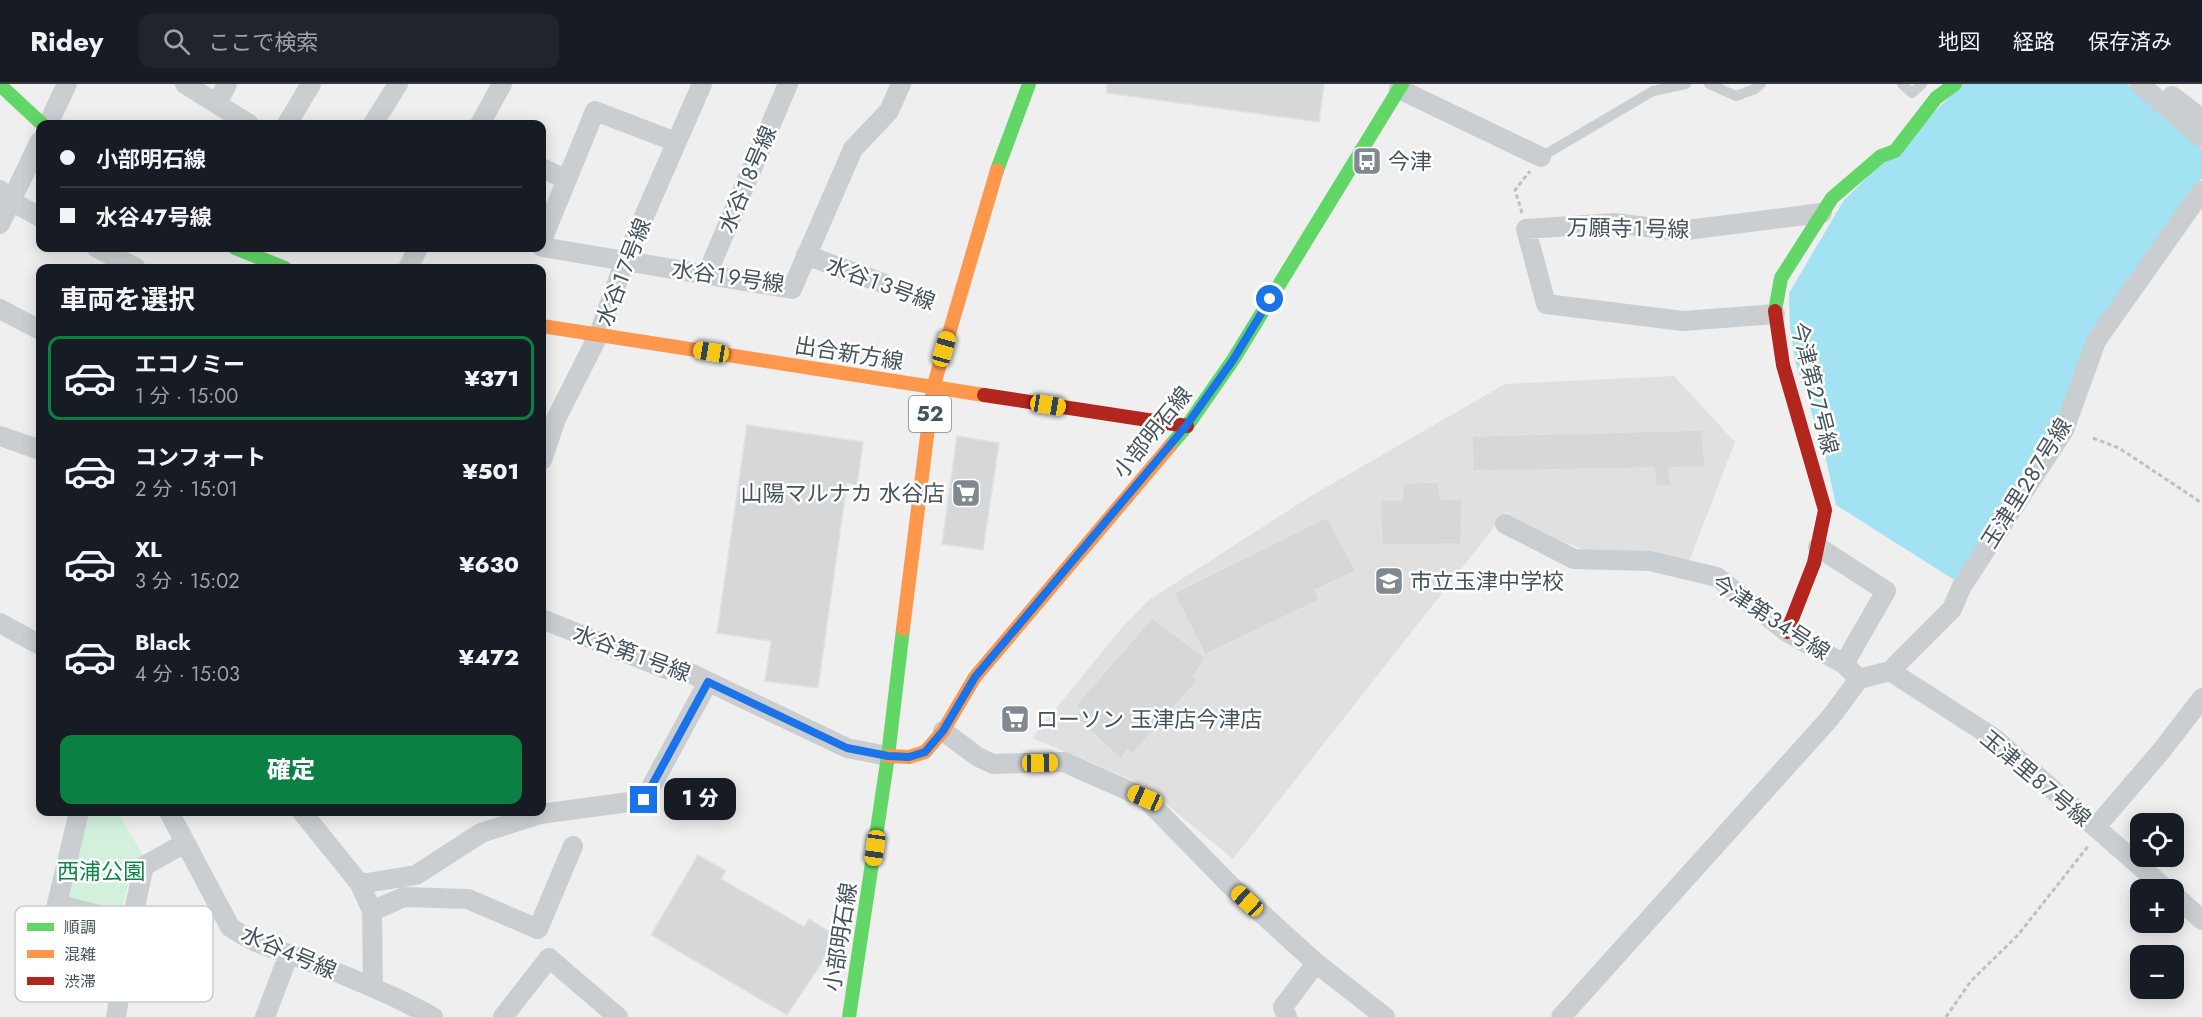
<!DOCTYPE html>
<html lang="ja">
<head>
<meta charset="utf-8">
<style>
	:root { --surface:#171b24; --page:#20242c; --text:#f1f3f6; --muted:#9ea1a6; --line:#363941; --accent:#0b8043 }
	body { margin:0; font-family:Jost,"Noto Sans JP",sans-serif; background:var(--page); color:var(--text); height:100vh; display:flex; flex-direction:column; font-size:22px; white-space:nowrap }
	* { box-sizing:border-box; margin:0 }
	p { font-size:20px; color:var(--muted) }
	.icon { flex:none; width:33px; height:33px; fill:none; stroke:currentColor; stroke-width:2; stroke-linecap:round; stroke-linejoin:round }
	.map { position:relative; flex:1; overflow:hidden }
	.panel { position:absolute; left:36px; top:180px; width:510px; height:552px; display:flex; flex-direction:column; background:var(--surface); border-radius:12px; box-shadow:0 3px 15px #0003 }
	.panel>* { flex:none }
	.guide { position:absolute; left:36px; top:36px; width:510px; height:132px; border-radius:12px; box-shadow:0 3px 15px #0003; display:grid; align-content:center; height:132px; padding:0 24px; background:var(--surface) }
	.controls { position:absolute; left:2130px; top:729px; display:grid; gap:12px }
	.controls a { display:grid; place-items:center; width:54px; height:54px; border-radius:12px; background:var(--surface); box-shadow:0 3px 15px #0003; font-size:30px }
	.end { position:absolute; width:27px; height:27px; margin:-14px; border:8px solid #1a73e8; background:#fff; box-shadow:0 0 0 3px #fff }
	.from { border-radius:50% }
	.bubble { position:absolute; height:42px; border-radius:12px; background:var(--surface); box-shadow:0 3px 15px #0003; font-size:20px; font-weight:800; line-height:42px; text-align:center }
	.car { position:absolute; width:18px; height:36px; margin:-18px -9px; border-radius:8px; box-shadow:0 0 4px 2px #0007; background:linear-gradient(#f5c518 24%,#345 0 40%,#f5c518 0 76%,#345 0 86%,#f5c518 0) }
	.guide b { display:flex; align-items:center; gap:21px; height:57px; font-size:22px }
	.guide b+b { border-top:2px solid var(--line) }
	.guide i { width:15px; height:15px; background:var(--text) }
	ul { padding:0; list-style:none }
	li { display:flex; align-items:center; gap:18px; height:84px; margin:0 12px 9px; padding:0 12px; border:3px solid transparent; border-radius:12px }
	li div { flex:1 }
	li b { display:block; font-size:22px }
	li em { font-style:normal; font-weight:800 }
	li.current { border-color:var(--accent) }
	li>.icon { width:54px; height:54px; stroke-width:1.5 }
	h2 { padding:0 24px; font-size:27px; line-height:72px }
	.cta { display:flex; gap:12px; margin-top:auto; padding:12px 24px }
	.cta a { flex:1; height:69px; border-radius:12px; background:var(--accent); color:#fff; font-size:24px; font-weight:800; line-height:69px; text-align:center }
	header { display:flex; align-items:center; gap:36px; box-sizing:border-box; height:84px; padding:0 30px; background:var(--surface); border-bottom:2px solid var(--line) }
	header strong { font-size:28px }
	nav { display:flex; gap:33px; margin-inline-start:auto; font-size:21px }
	.search { width:420px; height:54px; background:var(--page); display:flex; align-items:center; gap:15px; box-sizing:border-box; padding:0 21px; border-radius:12px; color:var(--muted); font-size:22px }
	.map>svg:first-child { display:block }
	.education { fill:#e1e0e1 }
	.green { fill:#d1f1dd }
	.water { fill:#a2e2f2 }
	.building { fill:#d6d7d9; stroke:#e1e1e2; stroke-width:1.5 }
	.lines { fill:none; stroke-linecap:round; stroke-linejoin:round }
	.path { stroke:#b7c4c0; stroke-width:3; stroke-dasharray:4.5 3; stroke-linecap:butt }
	.lane { stroke:#cbced0; stroke-width:10 }
	.street { stroke:#cbced0; stroke-width:20 }
	.fast { stroke:#63d668; stroke-width:14 }
	.slow { stroke:#ff974d; stroke-width:14 }
	.jam { stroke:#b3261e; stroke-width:14 }
	.route { stroke:#1a73e8; stroke-width:8 }
	.labels { text-anchor:middle; stroke-width:5; stroke-linejoin:round; paint-order:stroke }
	.shield { fill:#fff; stroke:#7c868e; stroke-width:1.5 }
	.shield-label { font-size:21px; font-weight:bold; fill:#44525d }
	.poi-label { font-size:22px; fill:#44525d; stroke:#fff; text-anchor:start }
	.street-label { font-size:22px; fill:#44525d; stroke:#fff }
	.park-label { font-size:22px; fill:#0f8549; stroke:#fff }
	.key { fill:#fff; stroke:#c7cbce; stroke-width:1.5 }
	.key-label { font-size:16px; fill:#44525d }
</style>
</head>
<body>
<header>
<strong>Ridey</strong>
<div class="search"><svg class="icon" aria-label="search" viewBox="0 0 24 24"><circle cx="10" cy="10" r="6"/><path d="M15 15l6 6"/></svg>ここで検索</div>
<nav><a>地図</a><a>経路</a><a>保存済み</a></nav>
</header>
<div class="map">
<svg width="2202" height="933" viewBox="0 0 2202 933">
	<rect width="100%" height="100%" fill="#f0efef"/>
	<path class="education" d="M1674 292 1735 358 1688 480 1588 467 1536 447 1506 428 1233 775 1142 700 1032 654 1120 546 1149 516 1311 412 1505 300Z"/>
	<path class="green" d="M88 728H117L143 771 134 776 121 829 72 816 66 809Z"/>
	<path class="water" d="M1963 0H2128L2197 59 2202 66V94L2088 254 2062 327 2046 359 1956 497 1836 421 1825 371 1795 277 1790 243 1789 209 1844 116Z"/>
	<path class="building" d="M1107 0H1324L1319 38 1107 9Z
		M747 341 863 358 857 401 847 399 818 604 765 597 771 557 717 549Z
		M1702 346 1705 383 1669 384 1671 402H1656L1654 384 1473 387 1472 352Z
		M957 352 999 359 983 466 942 460Z
		M1438 398 1441 415 1462 416 1461 460 1382 461 1380 416H1402L1403 399Z
		M1327 433 1356 487 1315 506 1319 516 1205 571 1174 509Z
		M1152 534 1206 574 1193 592 1198 596 1132 670 1127 666 1121 675 1075 633 1081 625 1075 622Z
		M698 771 726 787 721 795 804 843 809 835 832 849 823 877 787 931 651 851Z"/>
	<g class="lines">
		<path class="path" d="M1522 129 1515 106 1530 87
			M901 206 934 218
			M2093 354 2119 364 2202 419
			M1946 933 1971 897 2018 851 2089 761"/>
		<path class="lane" d="M1709 0 1736 12 1755 5 1761 0
			M1902 0 1912 9 1922 0
			M1541 73 1653 7 1686 0"/>
		<path class="street" d="M185 0 249 40
			M2140 0 2202 54
			M1399 5 1541 73
			M2172 12 2202 35
			M217 20 227 0
			M48 40 67 0
			M287 40 311 0
			M373 40 398 0
			M480 40 502 0
			M542 84 567 96
			M0 106 11 117 40 133
			M0 140 40 57
			M542 156 595 27 676 58
			M542 163 792 205 853 65 889 27 901 0
			M97 164 136 184
			M806 171 885 200
			M408 184 418 164
			M707 190 788 0
			M0 225 40 246
			M1775 230 1683 237 1546 220 1526 145 1614 139 1679 147 1822 129
			M0 352 40 366
			M542 376 556 335 599 250 625 176 702 0
			M1505 440 1574 475 1650 477 1717 493 1787 548 1844 580 1859 595
			M1818 463 1886 507 1844 580
			M542 535 666 585 688 588 847 664 888 672
			M0 539 40 561
			M1890 587 1952 525 1962 502 2064 346 2096 257 2202 107
			M1859 595 1890 587 1994 654 2167 806
			M943 647 978 673 993 680 1064 678 1145 714 1230 801 1316 879 1385 933
			M79 728 57 820 131 840
			M169 728 230 843C253 860 283 867 310 878 352 894 394 911 433 933
			M302 728 360 800 372 827 373 904
			M2096 743 2162 666 2202 614
			M360 800 416 791 481 749 540 730 644 716 708 598
			M2174 811 2202 836
			M372 827 404 813 468 815 538 845 573 762
			M116 933 131 840 144 782 185 759
			M265 933 289 870
			M503 933 549 874 618 933
			M1287 933 1283 923 1316 879
			M1561 933 1830 634 1859 595"/>
		<path class="fast" d="M0 1 42 40
			M997 86 1029 0
			M235 164 285 184
			M1775 227 1781 194 1832 114 1881 72 1895 67 1936 14 1955 0
			M1170 362 1187 342 1233 276 1402 0
			M849 933 888 672 903 545"/>
		<path class="slow" d="M542 242 984 311
			M903 545 933 304 997 86
			M888 672 909 673 925 668 943 647 975 593 1170 362"/>
		<path class="jam" d="M1775 227 1783 281 1825 426 1814 479 1787 548
			M984 311 1187 342"/>
	</g>
	<g class="lines">
		<path class="route" d="M644 716 708 598 847 664 888 672 909 673 925 668 943 647 975 593 1186 342 1233 276 1270 215"/>
	</g>
	<defs>
		<g id="bus-square" transform="scale(1.5)"><rect x="-9" y="-9" width="18" height="18" rx="4" fill="#808990" stroke="#fff"/><path d="M-5-6H5V4H4V6H2V4H-2V6H-4V4H-5ZM-3.5-4V0h7V-4ZM-3.5 1.2v1.5H-2V1.2ZM2 1.2v1.5H3.5V1.2Z" fill="#fff"/></g>
		<g id="supermarket-square" transform="scale(1.5)"><rect x="-9" y="-9" width="18" height="18" rx="4" fill="#808990" stroke="#fff"/><path d="M-6-5.5h2.5l.6 2H6L4.5 2H-2.5L-4.4-4H-6ZM-1.5 3.2a1.3 1.3 0 1 0 .1 0ZM3 3.2a1.3 1.3 0 1 0 .1 0Z" fill="#fff"/></g>
		<g id="school-square" transform="scale(1.5)"><rect x="-9" y="-9" width="18" height="18" rx="4" fill="#808990" stroke="#fff"/><path d="M0-5L7-2L0 1L-7-2ZM-4 1L0 2.5L4 1V4Q0 6-4 4Z" fill="#fff"/></g>
	</defs>
	<g fill-rule="evenodd">
		<use href="#bus-square" x="1367" y="77"/>
		<use href="#supermarket-square" x="966" y="409"/>
		<use href="#school-square" x="1389" y="497"/>
		<use href="#supermarket-square" x="1015" y="635"/>
	</g>
	<g class="labels">
		<rect class="shield" x="909" y="312" width="42" height="36" rx="4.5"/>
		<g class="shield-label">
			<text x="930" y="337">52</text>
		</g>
		<g class="poi-label">
			<text x="1388" y="85">今津</text>
			<text x="945" y="417" text-anchor="end">山陽マルナカ 水谷店</text>
			<text x="1410" y="505">市立玉津中学校</text>
			<text x="1036" y="643">ローソン 玉津店今津店</text>
		</g>
		<g class="street-label">
			<text transform="translate(747 95) rotate(-67)" y="8">水谷１８号線</text>
			<text transform="translate(1628 144) rotate(1)" y="8">万願寺１号線</text>
			<text transform="translate(623 188) rotate(-69)" y="8">水谷１７号線</text>
			<text transform="translate(728 192) rotate(8)" y="8">水谷１９号線</text>
			<text transform="translate(881 199) rotate(20)" y="8">水谷１３号線</text>
			<text transform="translate(849 269) rotate(9)" y="8">出合新方線</text>
			<text transform="translate(1815 304) rotate(76)" y="8">今津第２７号線</text>
			<text transform="translate(1152 348) rotate(-51)" y="8">小部明石線</text>
			<text transform="translate(2026 399) rotate(-58)" y="8">玉津里２８７号線</text>
			<text transform="translate(1771 533) rotate(33)" y="8">今津第３４号線</text>
			<text transform="translate(632 569) rotate(20)" y="8">水谷第１号線</text>
			<text transform="translate(2036 694) rotate(40)" y="8">玉津里８７号線</text>
			<text transform="translate(840 853) rotate(-81)" y="8">小部明石線</text>
			<text transform="translate(289 868) rotate(23)" y="8">水谷４号線</text>
		</g>
		<g class="park-label">
			<text x="101" y="795">西浦公園</text>
		</g>
	</g>
	<rect x="15" y="822" width="198" height="96" rx="9" class="key"/>
	<rect x="27" y="839" width="27" height="8" fill="#63d668"/>
	<rect x="27" y="866" width="27" height="8" fill="#ff974d"/>
	<rect x="27" y="893" width="27" height="8" fill="#b3261e"/>
	<g class="key-label">
		<text x="64" y="849">順調</text>
		<text x="64" y="876">混雑</text>
		<text x="64" y="903">渋滞</text>
	</g>
</svg>
<div class="controls">
<a><svg class="icon" aria-label="locate" viewBox="0 0 24 24"><circle cx="12" cy="12" r="6"/><path d="M12 2v4M12 18v4M2 12h4M18 12h4"/></svg></a>
<a>+</a>
<a>−</a>
</div>
<i class="end from" style="left:1270px;top:215px"></i>
<i class="end" style="left:644px;top:716px"></i>
<div class="bubble" style="left:664px;top:694px;width:72px">1 分</div>
<i class="car" style="left:944px;top:265px;rotate:16deg"></i>
<i class="car" style="left:711px;top:268px;rotate:279deg"></i>
<i class="car" style="left:1048px;top:321px;rotate:99deg"></i>
<i class="car" style="left:1040px;top:679px;rotate:89deg"></i>
<i class="car" style="left:1145px;top:714px;rotate:294deg"></i>
<i class="car" style="left:875px;top:764px;rotate:188deg"></i>
<i class="car" style="left:1247px;top:817px;rotate:313deg"></i>
<div class="guide">
<b><i class="from"></i>小部明石線</b>
<b><i></i>水谷４７号線</b>
</div>
<section class="panel">
<h2>車両を選択</h2>
<ul>
<li class="current"><svg class="icon" aria-label="car" viewBox="0 0 24 24"><path d="M5 17H2v-5l4-1 3-4h7l3 4 3 1v5h-3M9 17h6M6 11h13"/><circle cx="7" cy="17" r="2"/><circle cx="17" cy="17" r="2"/></svg><div><b>エコノミー</b><p>1 分 · 15:00</p></div><em>¥371</em></li>
<li><svg class="icon" aria-label="car" viewBox="0 0 24 24"><path d="M5 17H2v-5l4-1 3-4h7l3 4 3 1v5h-3M9 17h6M6 11h13"/><circle cx="7" cy="17" r="2"/><circle cx="17" cy="17" r="2"/></svg><div><b>コンフォート</b><p>2 分 · 15:01</p></div><em>¥501</em></li>
<li><svg class="icon" aria-label="car" viewBox="0 0 24 24"><path d="M5 17H2v-5l4-1 3-4h7l3 4 3 1v5h-3M9 17h6M6 11h13"/><circle cx="7" cy="17" r="2"/><circle cx="17" cy="17" r="2"/></svg><div><b>XL</b><p>3 分 · 15:02</p></div><em>¥630</em></li>
<li><svg class="icon" aria-label="car" viewBox="0 0 24 24"><path d="M5 17H2v-5l4-1 3-4h7l3 4 3 1v5h-3M9 17h6M6 11h13"/><circle cx="7" cy="17" r="2"/><circle cx="17" cy="17" r="2"/></svg><div><b>Black</b><p>4 分 · 15:03</p></div><em>¥472</em></li>
</ul>
<div class="cta"><a>確定</a></div>
</section>
</div>
</body>
</html>
